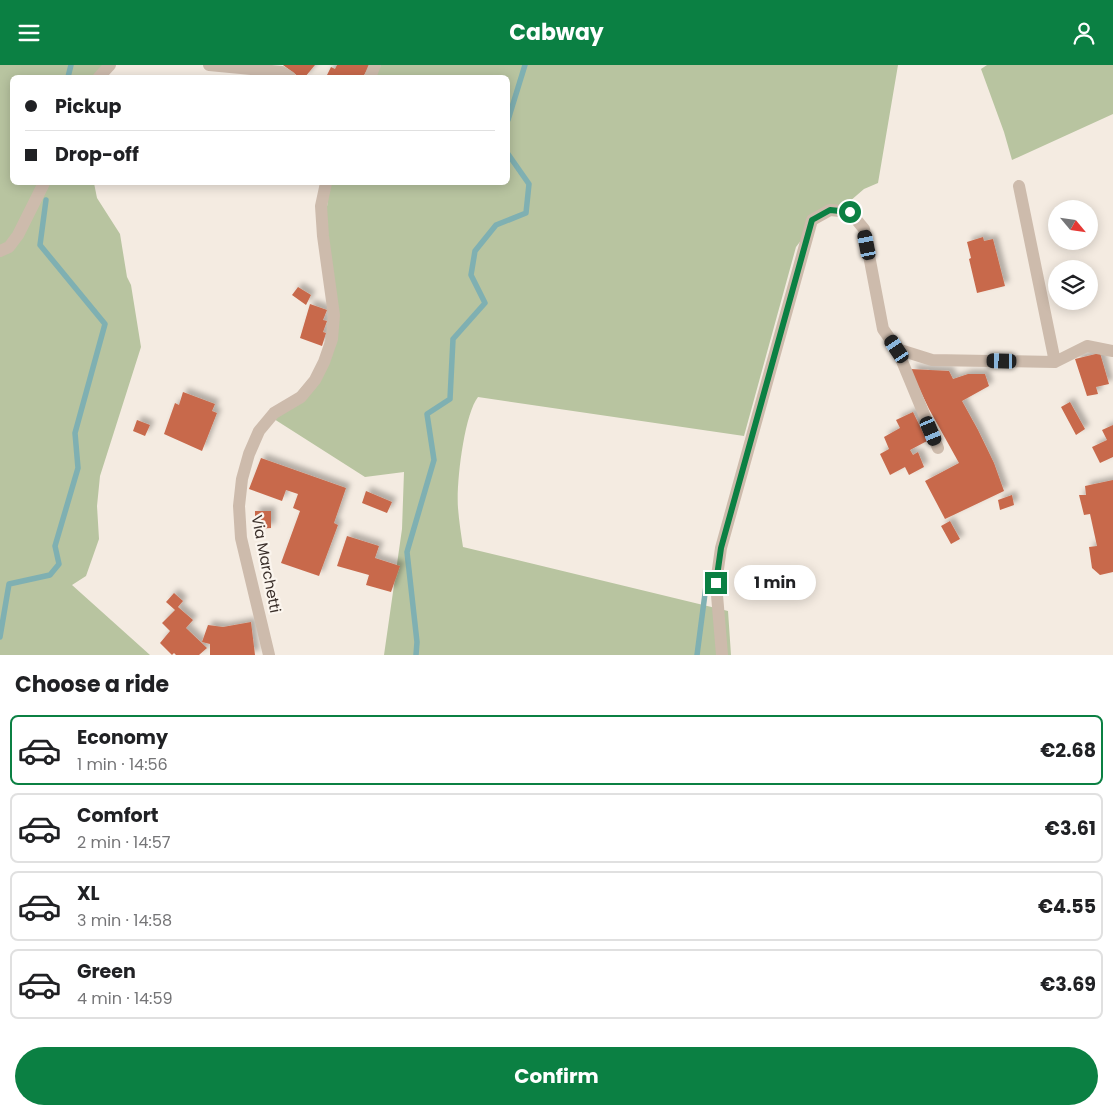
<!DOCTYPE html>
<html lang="en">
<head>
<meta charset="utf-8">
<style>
	:root { --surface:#fff; --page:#f6f6f6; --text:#202124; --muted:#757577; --line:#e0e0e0; --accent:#0b8043 }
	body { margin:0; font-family:Poppins,sans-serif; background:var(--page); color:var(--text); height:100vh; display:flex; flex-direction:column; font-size:19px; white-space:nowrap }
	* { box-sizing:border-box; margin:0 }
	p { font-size:16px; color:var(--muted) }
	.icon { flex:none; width:28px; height:28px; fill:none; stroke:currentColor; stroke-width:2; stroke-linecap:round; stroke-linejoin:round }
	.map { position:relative; height:590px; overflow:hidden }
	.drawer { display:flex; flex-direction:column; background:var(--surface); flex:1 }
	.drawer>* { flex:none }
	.hud { position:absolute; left:10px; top:10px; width:500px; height:110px; border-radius:8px; box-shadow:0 2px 12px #0003; display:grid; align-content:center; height:110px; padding:0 15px; background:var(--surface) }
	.needle { width:32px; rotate:119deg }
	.controls { position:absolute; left:1048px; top:135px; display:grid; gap:10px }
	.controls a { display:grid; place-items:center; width:50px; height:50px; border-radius:50%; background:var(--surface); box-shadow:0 2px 12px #0003; font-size:25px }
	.end { position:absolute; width:22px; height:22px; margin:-11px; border:6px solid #0b8043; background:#fff; box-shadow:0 0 0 2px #fff }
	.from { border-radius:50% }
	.bubble { position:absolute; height:35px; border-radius:18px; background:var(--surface); box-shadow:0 2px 12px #0003; font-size:16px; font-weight:700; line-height:35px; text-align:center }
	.car { position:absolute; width:15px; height:30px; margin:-15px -8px; border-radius:6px; box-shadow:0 0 4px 1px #0007; background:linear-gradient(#222 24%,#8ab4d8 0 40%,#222 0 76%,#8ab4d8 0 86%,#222 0) }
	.hud b { display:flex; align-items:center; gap:18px; height:48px; font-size:19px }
	.hud b+b { border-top:1px solid var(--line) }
	.hud i { width:12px; height:12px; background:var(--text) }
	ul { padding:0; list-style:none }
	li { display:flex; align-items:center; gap:15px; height:70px; margin:0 10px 8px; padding:0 5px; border:2px solid var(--line); border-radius:8px }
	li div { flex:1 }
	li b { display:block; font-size:19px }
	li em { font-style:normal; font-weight:700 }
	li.on { border-color:var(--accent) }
	li>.icon { width:45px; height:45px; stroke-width:1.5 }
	h2 { padding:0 15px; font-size:22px; line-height:60px }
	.action { display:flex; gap:10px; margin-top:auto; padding:10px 15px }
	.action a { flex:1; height:58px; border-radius:30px; background:var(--accent); color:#fff; font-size:20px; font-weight:700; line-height:58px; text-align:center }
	header { display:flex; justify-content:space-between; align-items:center; height:65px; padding:0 15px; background:var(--accent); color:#fff; font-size:22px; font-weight:700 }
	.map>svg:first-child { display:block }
	.green { fill:#b8c4a0 }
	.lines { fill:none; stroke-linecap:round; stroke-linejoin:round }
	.stream { stroke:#7fb0b2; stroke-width:5.5 }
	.building { fill:#c8694b; filter:url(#shadow) }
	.minor { stroke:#cdbbac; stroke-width:12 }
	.route { stroke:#0b8043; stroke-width:6 }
	.labels { text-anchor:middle; stroke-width:4.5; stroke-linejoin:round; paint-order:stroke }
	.street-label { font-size:15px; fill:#3b302b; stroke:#fbf5ee }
</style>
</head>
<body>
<header><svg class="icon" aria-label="menu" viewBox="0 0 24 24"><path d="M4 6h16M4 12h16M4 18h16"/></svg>Cabway<svg class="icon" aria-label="person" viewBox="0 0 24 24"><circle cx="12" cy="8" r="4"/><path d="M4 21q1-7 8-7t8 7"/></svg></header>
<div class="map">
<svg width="1113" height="590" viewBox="0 0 1113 590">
	<defs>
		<filter id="shadow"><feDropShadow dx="4.5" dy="-4.5" stdDeviation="2.5" flood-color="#0004"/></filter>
	</defs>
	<rect width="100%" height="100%" fill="#f4ebe1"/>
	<path class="green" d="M0 0H113L105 12H12V118H94L97 133 120 169 127 212 131 220 141 282 100 411 97 441 99 474 86 511 72 520 150 590H0Z
		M378 0H898L878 118 864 124 842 143 815 157 796 182 744 371 478 332C464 350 456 419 458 443 459 456 461 469 463 482L728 546 731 590H384L402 464 404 407 365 412 274 354 330 290 324 165 330 118H508V12H372Z
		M987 0H1113V49L1012 95 1004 67 981 4Z"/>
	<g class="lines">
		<path class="stream" d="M68 12 71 0
			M508 55 525 0
			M0 572 9 519 50 510 59 499 55 481 78 403 75 368 105 259 40 180 46 135
			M416 590 417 577 407 487 434 395 427 349 450 334 453 274 485 238 471 210 475 186 496 160 526 148 529 119 508 89
			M697 590 706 521"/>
	</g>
	<path class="building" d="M283 0H315L305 12H299Z
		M337 0H370L363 12H326L331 2 335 4Z
		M983 172 984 176 993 174 1005 221 977 228 969 194 971 193 967 177Z
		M298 222 311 230 306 240 292 230Z
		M310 239 327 245 323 255 327 256 323 267 326 268 322 281 300 273Z
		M1100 288 1109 319 1096 322 1098 329 1087 331 1075 294Z
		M910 304 949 306 953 314 968 309H985L989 321 962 336 978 365 994 398 1004 426 945 454 925 416 959 398 929 344Z
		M183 327 215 339 212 346 217 348 202 386 164 369 175 338 179 340Z
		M1070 337 1085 364 1076 370 1061 342Z
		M913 347 927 376 910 385 913 390 918 387 924 402 909 410 905 402 890 410 880 389 889 384 884 372 900 363 896 355Z
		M137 355 150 360 145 371 133 366Z
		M1113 360V392L1100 398 1092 382 1107 375 1102 365Z
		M261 393 346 423 334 458 338 460 319 511 281 498 300 446 293 443 298 429 286 425 282 436 249 424Z
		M1113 415V507L1100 510 1092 503 1089 482 1097 481 1090 449 1084 450 1079 430H1086L1085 421Z
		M366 426 392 437 387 448 362 438Z
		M1012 430 1014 440 1000 445 998 435Z
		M255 446H271V463L255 464Z
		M950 456 960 474 951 479 941 461Z
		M347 471 379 481 375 493 400 501 391 527 366 520 369 510 337 501Z
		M174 528 183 536 178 542 193 555 186 563 207 583 199 590H176L174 588 172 590 160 578 170 566 162 558 175 545 166 537Z
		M251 557 255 590H210V579L202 577 208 560 223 562Z"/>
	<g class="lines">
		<path class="minor" d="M209 0 282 7 290 12
			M99 12 110 0
			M370 12 375 0
			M1019 121 1055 297
			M0 186 9 182 18 170 44 118
			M938 383 897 284 932 295 1055 297 1087 281 1113 286
			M269 590 241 473 239 441 242 414 249 389 259 366 274 348 301 332 315 315 324 297 332 274 334 250 323 171 321 141 326 118
			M722 590 716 518 721 483 812 155 830 145 850 147 864 164 883 264 897 284"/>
	</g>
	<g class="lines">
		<path class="route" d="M716 518 721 483 812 155 830 145 850 147"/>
	</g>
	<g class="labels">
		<g class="street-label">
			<text transform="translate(266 499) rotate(79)" y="5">Via Marchetti</text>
		</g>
	</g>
</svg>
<div class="controls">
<a><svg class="needle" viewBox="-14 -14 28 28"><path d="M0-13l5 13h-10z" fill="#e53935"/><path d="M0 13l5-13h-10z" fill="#757577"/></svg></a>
<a><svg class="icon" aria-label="layers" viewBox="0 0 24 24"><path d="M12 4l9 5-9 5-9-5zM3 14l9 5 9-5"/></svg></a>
</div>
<i class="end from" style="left:850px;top:147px"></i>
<i class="end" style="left:716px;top:518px"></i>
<div class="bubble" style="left:734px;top:500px;width:82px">1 min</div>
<i class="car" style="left:867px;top:180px;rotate:349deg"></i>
<i class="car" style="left:897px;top:284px;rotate:326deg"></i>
<i class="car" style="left:1002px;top:296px;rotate:271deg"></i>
<i class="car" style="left:931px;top:366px;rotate:157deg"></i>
<div class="hud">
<b><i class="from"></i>Pickup</b>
<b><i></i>Drop-off</b>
</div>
</div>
<section class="drawer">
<h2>Choose a ride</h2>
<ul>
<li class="on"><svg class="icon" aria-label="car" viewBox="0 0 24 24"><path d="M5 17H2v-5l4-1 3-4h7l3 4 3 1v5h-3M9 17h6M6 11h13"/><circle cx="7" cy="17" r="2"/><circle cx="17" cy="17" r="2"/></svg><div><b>Economy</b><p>1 min · 14:56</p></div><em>€2.68</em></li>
<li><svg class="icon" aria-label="car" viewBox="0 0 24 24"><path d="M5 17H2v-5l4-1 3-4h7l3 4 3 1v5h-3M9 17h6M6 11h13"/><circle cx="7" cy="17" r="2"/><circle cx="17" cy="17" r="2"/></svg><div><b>Comfort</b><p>2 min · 14:57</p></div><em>€3.61</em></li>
<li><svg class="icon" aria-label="car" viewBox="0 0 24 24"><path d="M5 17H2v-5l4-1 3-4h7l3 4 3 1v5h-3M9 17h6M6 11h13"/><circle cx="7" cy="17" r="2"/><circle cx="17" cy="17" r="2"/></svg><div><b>XL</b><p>3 min · 14:58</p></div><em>€4.55</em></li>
<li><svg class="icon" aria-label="car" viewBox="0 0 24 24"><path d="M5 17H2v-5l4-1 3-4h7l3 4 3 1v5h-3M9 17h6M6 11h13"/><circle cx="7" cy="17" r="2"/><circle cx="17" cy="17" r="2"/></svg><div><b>Green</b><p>4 min · 14:59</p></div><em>€3.69</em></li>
</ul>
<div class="action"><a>Confirm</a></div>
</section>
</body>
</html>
